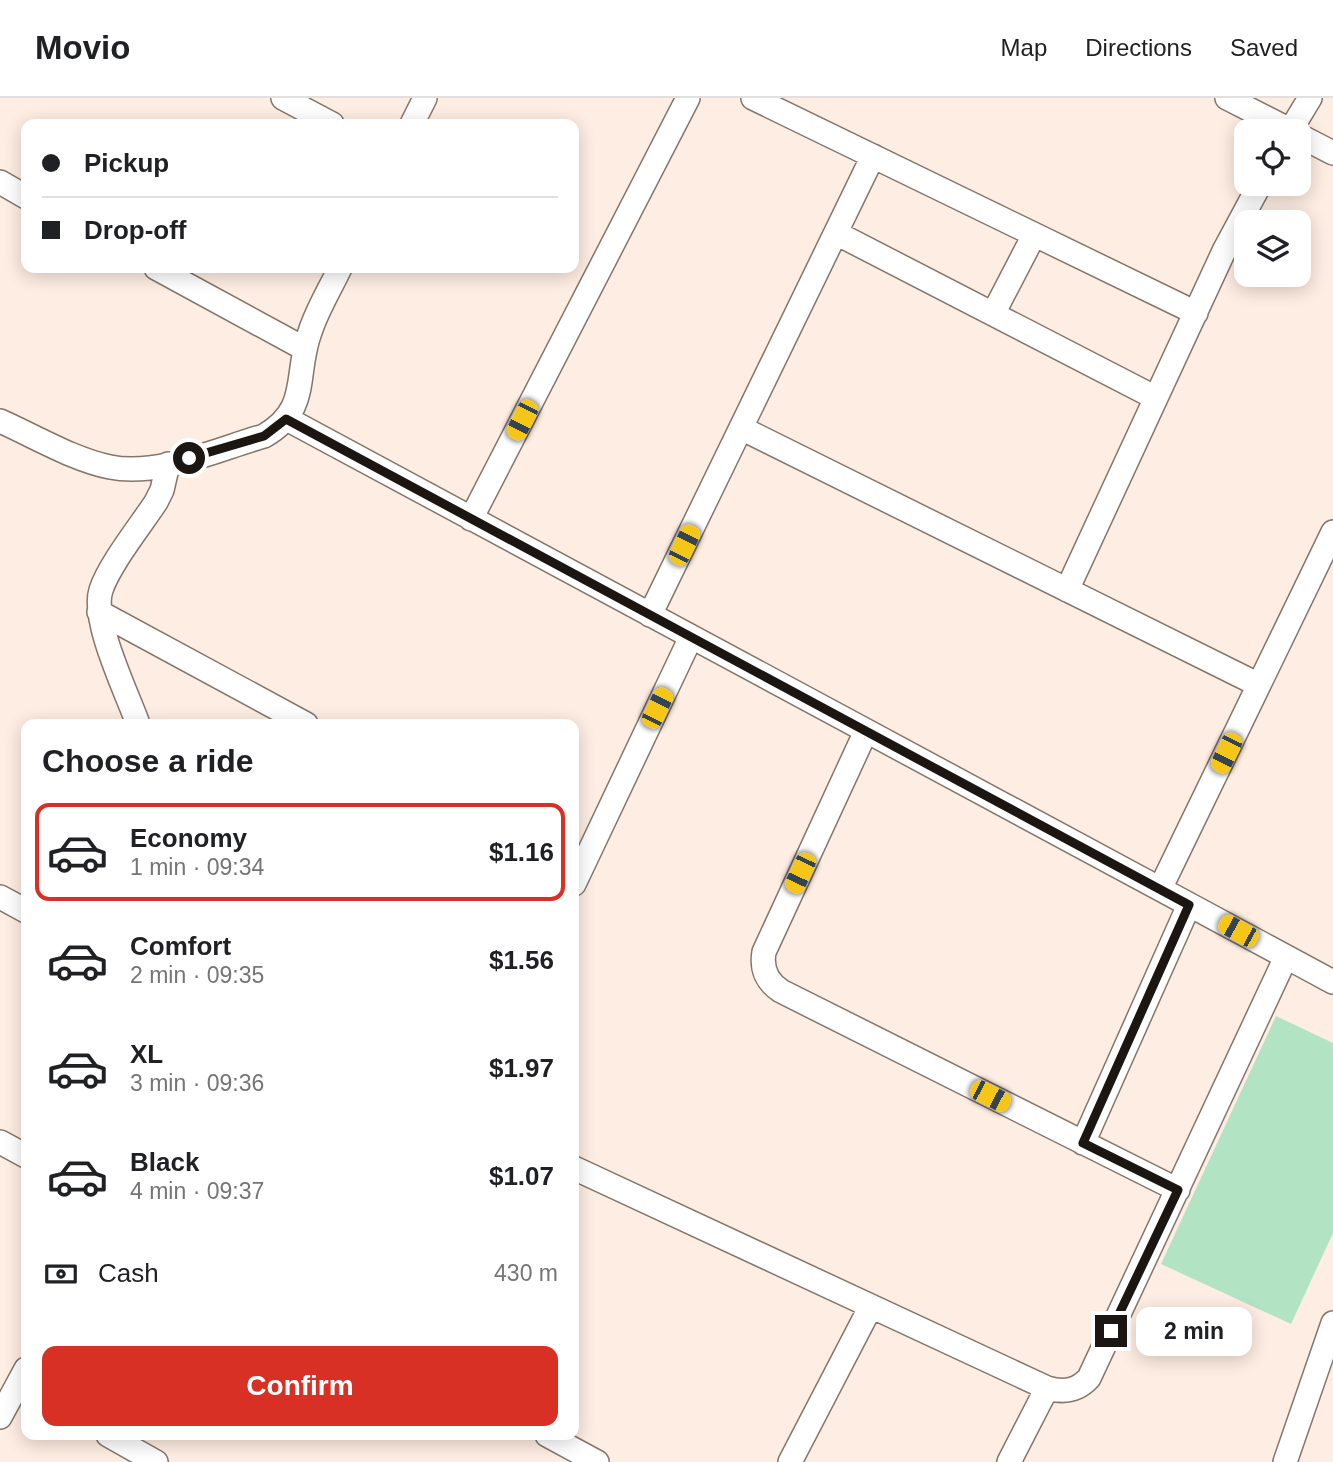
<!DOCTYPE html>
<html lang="en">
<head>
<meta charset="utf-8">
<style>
	:root { --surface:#fff; --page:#f2f2f2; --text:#202124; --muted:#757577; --line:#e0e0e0; --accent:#d93025 }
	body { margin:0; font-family:Arial,sans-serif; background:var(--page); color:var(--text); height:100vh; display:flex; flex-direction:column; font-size:26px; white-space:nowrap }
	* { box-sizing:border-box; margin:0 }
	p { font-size:23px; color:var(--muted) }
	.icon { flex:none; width:38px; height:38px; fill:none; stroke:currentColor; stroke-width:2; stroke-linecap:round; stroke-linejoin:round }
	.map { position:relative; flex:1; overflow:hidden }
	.side { position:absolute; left:21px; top:621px; width:558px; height:721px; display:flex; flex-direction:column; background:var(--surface); border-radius:14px; box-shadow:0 4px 18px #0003 }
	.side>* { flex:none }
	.guide { position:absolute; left:21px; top:21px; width:558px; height:154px; border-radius:14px; box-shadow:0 4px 18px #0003; display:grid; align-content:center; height:154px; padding:0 21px; background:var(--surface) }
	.buttons { position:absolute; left:1234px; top:21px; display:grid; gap:14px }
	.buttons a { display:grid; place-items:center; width:77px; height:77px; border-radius:14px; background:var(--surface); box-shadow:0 4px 18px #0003; font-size:35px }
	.end { position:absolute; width:32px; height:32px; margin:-16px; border:9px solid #1c1612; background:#fff; box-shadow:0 0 0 4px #fff }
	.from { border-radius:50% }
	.bubble { position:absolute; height:49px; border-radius:14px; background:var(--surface); box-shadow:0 4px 18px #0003; font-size:23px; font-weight:700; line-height:49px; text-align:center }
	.car { position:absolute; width:21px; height:42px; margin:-21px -10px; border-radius:9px; box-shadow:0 0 5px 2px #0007; background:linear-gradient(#f5c518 24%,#345 0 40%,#f5c518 0 76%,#345 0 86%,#f5c518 0) }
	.guide b { display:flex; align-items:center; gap:24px; height:66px; font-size:26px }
	.guide b+b { border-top:2px solid var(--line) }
	.guide i { width:18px; height:18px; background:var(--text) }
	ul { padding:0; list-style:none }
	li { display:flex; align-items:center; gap:21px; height:98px; margin:0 14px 10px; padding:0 7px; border:4px solid transparent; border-radius:14px }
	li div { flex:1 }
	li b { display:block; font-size:26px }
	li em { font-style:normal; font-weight:700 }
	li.on { border-color:var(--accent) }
	li>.icon { width:63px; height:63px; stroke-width:1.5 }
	h2 { padding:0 21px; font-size:32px; line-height:84px }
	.pay { display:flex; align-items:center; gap:18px; height:77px; padding:0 21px; font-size:26px }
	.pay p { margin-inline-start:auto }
	.action { display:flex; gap:14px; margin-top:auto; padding:14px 21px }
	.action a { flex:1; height:80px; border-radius:14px; background:var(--accent); color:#fff; font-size:28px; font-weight:700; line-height:80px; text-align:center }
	header { display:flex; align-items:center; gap:42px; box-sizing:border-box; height:98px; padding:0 35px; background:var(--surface); border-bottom:2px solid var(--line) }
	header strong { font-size:33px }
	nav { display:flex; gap:38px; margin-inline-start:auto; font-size:24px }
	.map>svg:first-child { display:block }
	.green { fill:#b2e3c3 }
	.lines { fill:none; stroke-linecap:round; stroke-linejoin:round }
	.minor-casing { stroke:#84766b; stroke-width:26 }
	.minor { stroke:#fff; stroke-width:23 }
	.route { stroke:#1c1612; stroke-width:9 }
</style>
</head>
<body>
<header>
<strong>Movio</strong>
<nav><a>Map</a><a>Directions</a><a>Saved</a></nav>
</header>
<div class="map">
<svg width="1333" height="1364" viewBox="0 0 1333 1364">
	<rect width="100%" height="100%" fill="#feede2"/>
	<path class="green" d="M1276 918 1333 945V1135L1291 1226 1161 1166Z"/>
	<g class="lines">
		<g class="minor-casing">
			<path id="minor" d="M283 0 332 26
				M753 0 1196 215
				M1227 0 1292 33
				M412 26 425 0
				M1290 33 1310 0
				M1298 37 1333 55
				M0 84 26 99
				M836 135 1156 300
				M156 170 305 251
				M993 216 1034 137
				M287 321 1333 884
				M0 323C34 338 74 362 110 369 158 379 218 351 264 338 311 311 294 277 310 234 317 212 330 191 340 170
				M741 330 1259 587
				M471 421 688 0
				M1067 492 1224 153 1260 86
				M99 514 306 626
				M650 517 873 58
				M138 626C127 595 91 522 101 492 109 467 141 427 156 404L162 392 168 366
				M866 633 764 854C761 871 767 884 781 893L1178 1092
				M574 786 691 539
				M1160 791 1333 434
				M0 799 26 813
				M0 1044 26 1058
				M1083 1045 1189 807
				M574 1070 1047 1290C1064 1295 1077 1293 1089 1280L1286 859
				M0 1319 26 1271
				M108 1337 156 1364
				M547 1337 597 1364
				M790 1364 871 1208
				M1009 1364 1047 1290
				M1285 1364 1333 1225"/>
		</g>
		<use href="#minor" class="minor"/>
	</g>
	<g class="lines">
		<path class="route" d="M189 360 264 338 286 321 1189 807 1083 1045 1178 1092 1111 1233"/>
	</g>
</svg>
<div class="buttons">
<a><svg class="icon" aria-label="locate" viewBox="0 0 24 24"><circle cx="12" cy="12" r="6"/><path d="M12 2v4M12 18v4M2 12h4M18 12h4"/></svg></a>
<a><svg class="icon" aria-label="layers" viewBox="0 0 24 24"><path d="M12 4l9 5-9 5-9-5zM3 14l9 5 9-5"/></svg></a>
</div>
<i class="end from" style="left:189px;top:360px"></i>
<i class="end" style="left:1111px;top:1233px"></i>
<div class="bubble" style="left:1136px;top:1209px;width:116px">2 min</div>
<i class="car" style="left:522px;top:322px;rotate:207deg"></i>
<i class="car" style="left:684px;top:447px;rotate:26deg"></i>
<i class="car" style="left:657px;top:610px;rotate:26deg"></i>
<i class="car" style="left:1226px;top:655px;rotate:206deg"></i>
<i class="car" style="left:800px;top:775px;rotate:205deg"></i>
<i class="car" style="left:1238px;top:833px;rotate:299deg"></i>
<i class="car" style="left:990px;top:998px;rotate:117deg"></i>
<div class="guide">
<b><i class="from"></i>Pickup</b>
<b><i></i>Drop-off</b>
</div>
<section class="side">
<h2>Choose a ride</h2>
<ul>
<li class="on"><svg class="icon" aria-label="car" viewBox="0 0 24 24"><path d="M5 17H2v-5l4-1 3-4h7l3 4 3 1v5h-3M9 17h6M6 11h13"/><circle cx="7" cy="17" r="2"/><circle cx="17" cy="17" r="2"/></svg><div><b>Economy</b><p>1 min · 09:34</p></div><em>$1.16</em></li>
<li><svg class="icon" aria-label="car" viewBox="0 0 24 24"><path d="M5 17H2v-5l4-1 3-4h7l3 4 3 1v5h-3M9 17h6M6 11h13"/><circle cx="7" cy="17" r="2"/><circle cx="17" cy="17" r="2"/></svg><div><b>Comfort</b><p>2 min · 09:35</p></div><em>$1.56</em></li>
<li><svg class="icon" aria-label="car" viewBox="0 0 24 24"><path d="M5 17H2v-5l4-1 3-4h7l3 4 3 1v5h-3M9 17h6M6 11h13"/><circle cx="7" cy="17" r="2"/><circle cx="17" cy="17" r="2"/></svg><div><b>XL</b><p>3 min · 09:36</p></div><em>$1.97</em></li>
<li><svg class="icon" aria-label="car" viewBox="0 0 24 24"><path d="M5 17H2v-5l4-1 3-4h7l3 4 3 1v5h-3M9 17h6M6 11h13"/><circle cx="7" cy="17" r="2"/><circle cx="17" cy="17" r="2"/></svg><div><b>Black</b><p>4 min · 09:37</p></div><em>$1.07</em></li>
</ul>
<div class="pay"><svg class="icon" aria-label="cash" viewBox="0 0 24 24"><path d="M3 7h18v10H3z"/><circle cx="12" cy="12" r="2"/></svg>Cash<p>430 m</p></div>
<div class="action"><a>Confirm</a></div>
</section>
</div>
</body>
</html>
